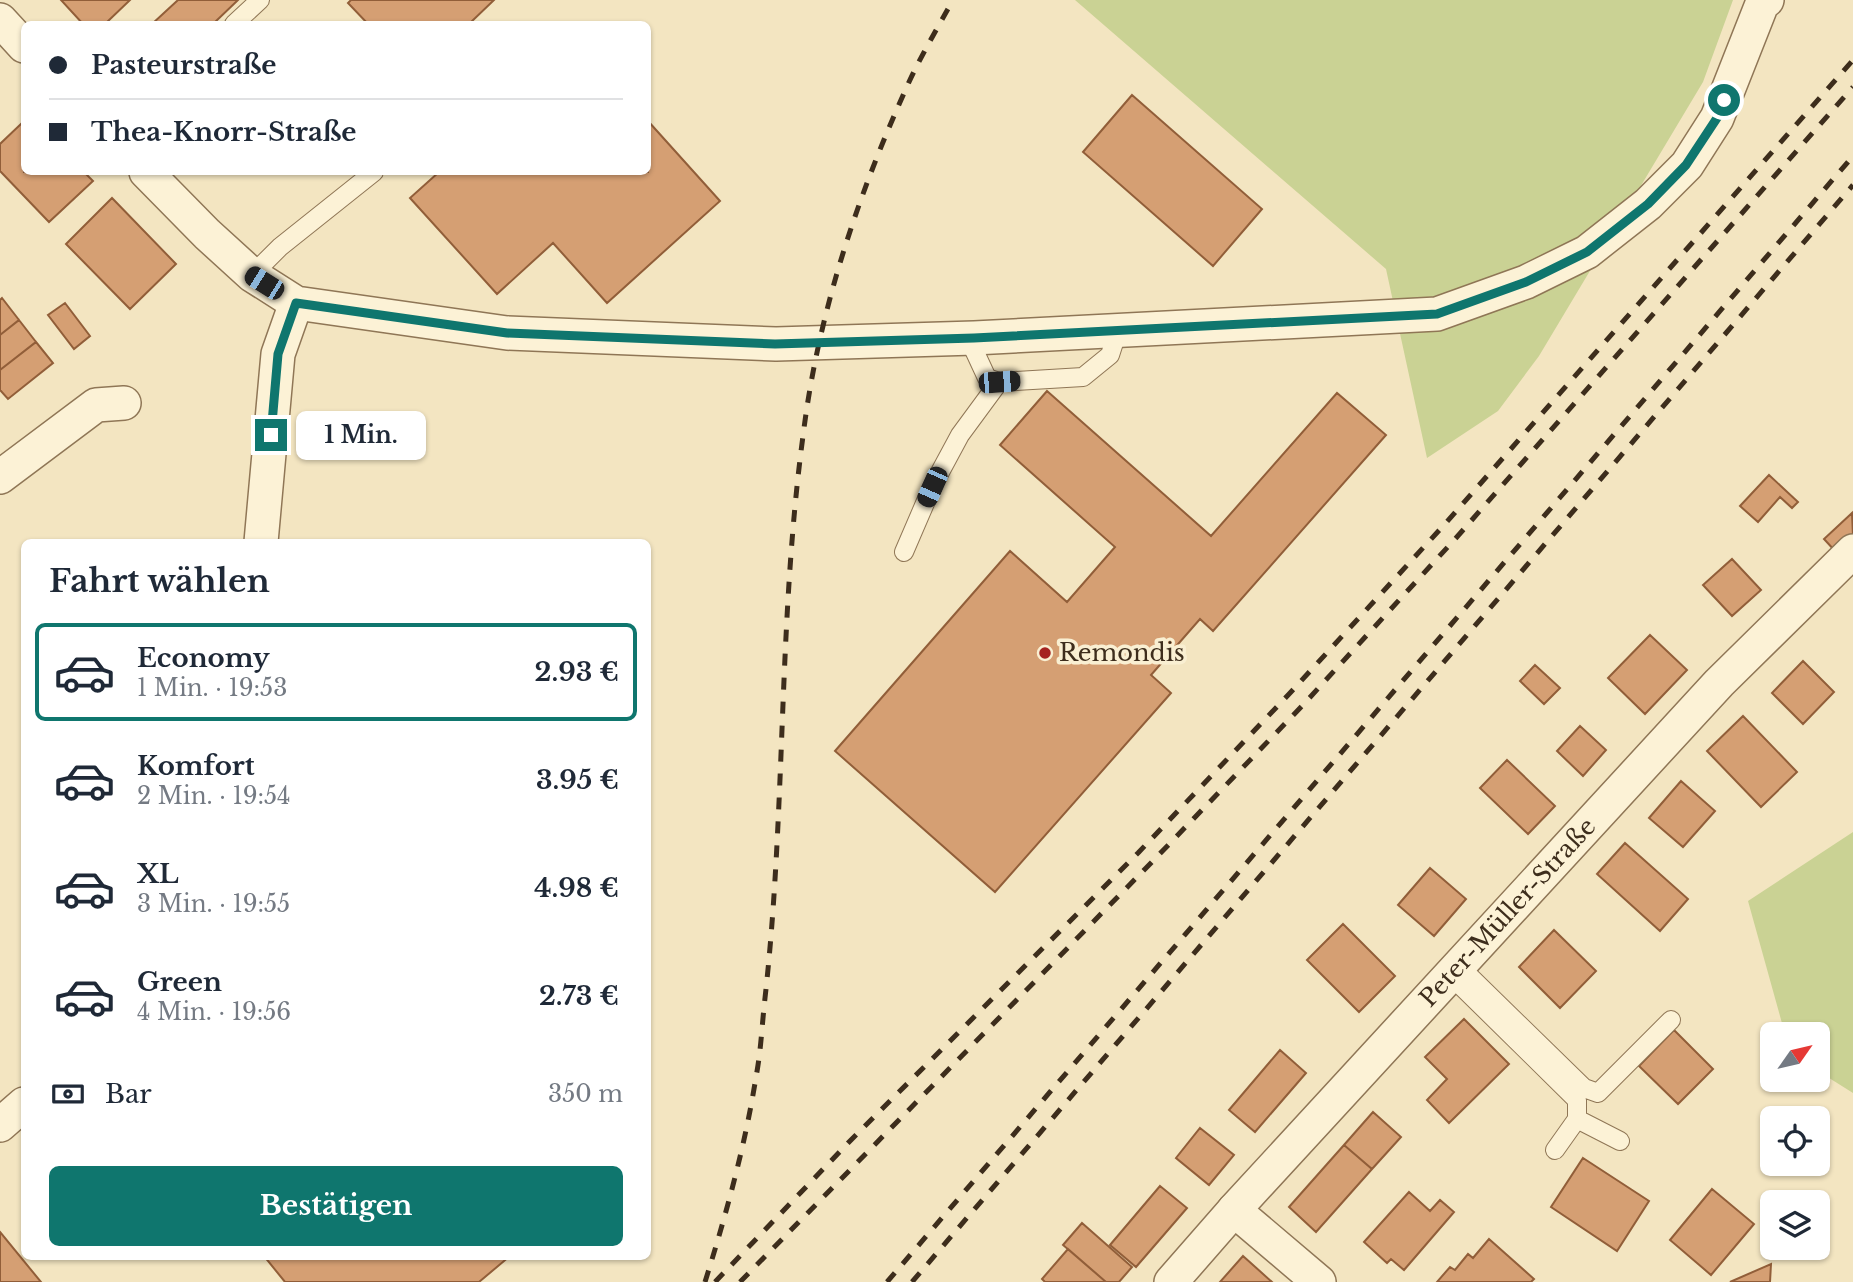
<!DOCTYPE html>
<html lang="de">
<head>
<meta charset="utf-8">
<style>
	:root { --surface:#fff; --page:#f6f6f7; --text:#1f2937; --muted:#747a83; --line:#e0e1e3; --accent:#0f766e }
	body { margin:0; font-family:"Libre Baskerville",serif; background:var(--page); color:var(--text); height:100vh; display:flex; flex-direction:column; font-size:26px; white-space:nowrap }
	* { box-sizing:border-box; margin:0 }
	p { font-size:23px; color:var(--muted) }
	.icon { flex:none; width:38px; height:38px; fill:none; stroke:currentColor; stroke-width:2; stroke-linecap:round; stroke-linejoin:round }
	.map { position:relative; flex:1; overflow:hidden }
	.details { position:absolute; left:21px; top:539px; width:630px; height:721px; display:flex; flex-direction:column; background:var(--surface); border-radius:10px; box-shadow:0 2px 5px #0004 }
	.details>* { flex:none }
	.guide { position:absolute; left:21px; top:21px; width:630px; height:154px; border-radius:10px; box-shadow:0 2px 5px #0004; display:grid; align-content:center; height:154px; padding:0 28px; background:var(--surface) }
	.needle { width:46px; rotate:56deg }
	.controls { position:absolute; left:1760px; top:1022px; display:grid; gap:14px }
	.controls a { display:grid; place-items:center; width:70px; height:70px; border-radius:10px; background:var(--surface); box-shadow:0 2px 5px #0004; font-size:35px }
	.end { position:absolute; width:32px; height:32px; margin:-16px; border:9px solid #0f766e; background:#fff; box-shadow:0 0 0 4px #fff }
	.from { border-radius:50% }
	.bubble { position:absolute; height:49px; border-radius:10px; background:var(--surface); box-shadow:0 2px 5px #0004; font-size:23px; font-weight:700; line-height:49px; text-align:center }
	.car { position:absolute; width:21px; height:42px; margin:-21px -10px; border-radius:9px; box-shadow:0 0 5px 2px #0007; background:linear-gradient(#222 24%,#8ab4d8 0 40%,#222 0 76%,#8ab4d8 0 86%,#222 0) }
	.guide b { display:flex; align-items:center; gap:24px; height:66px; font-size:26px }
	.guide b+b { border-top:2px solid var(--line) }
	.guide i { width:18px; height:18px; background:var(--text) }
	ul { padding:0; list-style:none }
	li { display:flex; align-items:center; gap:21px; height:98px; margin:0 14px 10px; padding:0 14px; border:4px solid transparent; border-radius:10px }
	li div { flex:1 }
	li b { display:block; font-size:26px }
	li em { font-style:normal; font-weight:700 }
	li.active { border-color:var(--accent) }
	li>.icon { width:63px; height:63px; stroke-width:1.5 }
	h2 { padding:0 28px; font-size:32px; line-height:84px }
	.pay { display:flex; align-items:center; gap:18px; height:77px; padding:0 28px; font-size:26px }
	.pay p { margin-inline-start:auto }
	.action { display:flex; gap:14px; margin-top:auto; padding:14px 28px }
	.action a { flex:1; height:80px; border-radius:10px; background:var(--accent); color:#fff; font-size:28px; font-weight:700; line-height:80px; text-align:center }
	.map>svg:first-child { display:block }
	.green { fill:#cad294 }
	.building { fill:#d59f73; stroke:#915e39; stroke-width:2 }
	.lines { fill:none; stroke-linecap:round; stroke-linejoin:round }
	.service-casing { stroke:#8f7656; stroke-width:20 }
	.minor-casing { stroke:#8f7656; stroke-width:36 }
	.service { stroke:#fcf2d6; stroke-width:18 }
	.minor { stroke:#fcf2d6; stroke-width:33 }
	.rail { stroke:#3d2d1c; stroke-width:5; stroke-dasharray:12 12; stroke-linecap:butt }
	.route { stroke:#0f766e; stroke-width:9 }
	.poi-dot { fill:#a5221f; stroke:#f9efd2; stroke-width:2.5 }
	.labels { text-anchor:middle; stroke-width:7; stroke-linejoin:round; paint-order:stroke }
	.poi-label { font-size:24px; fill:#3d2d1c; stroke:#f9efd2; text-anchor:start }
	.street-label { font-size:24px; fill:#3d2d1c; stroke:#f9efd2 }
</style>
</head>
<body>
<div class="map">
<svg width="1853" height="1282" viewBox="0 0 1853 1282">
	<rect width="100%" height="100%" fill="#f3e5c1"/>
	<path class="green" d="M1075 0H1733L1703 82 1539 356 1498 411 1427 458 1386 269Z
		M1853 832V1093L1818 1071V1034H1785L1748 901Z"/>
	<path class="building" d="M61 0H130L105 24H83Z
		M178 0H238L213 24H152Z
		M351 0H494L469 24H368L348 3Z
		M1132 95 1262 209 1213 266 1083 152Z
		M24 121V172H84L93 181 49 222 0 171V144Z
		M648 121 720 201 607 303 553 243 497 294 410 198 439 172H648Z
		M112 198 176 264 130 309 66 244Z
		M2 298 19 320 0 335V300Z
		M65 303 90 336 74 349 48 315Z
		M19 320 36 342 0 370V335Z
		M36 342 53 363 8 399 0 390V370Z
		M1047 391 1211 536 1337 393 1386 435 1213 631 1200 619 1151 675 1171 693 995 892 835 751 1010 551 1067 602 1115 547 1000 445Z
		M1769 475 1798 502 1792 508 1780 497 1758 522 1740 506Z
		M1852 513 1853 536 1836 552 1824 539Z
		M1732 559 1761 590 1732 616 1703 585Z
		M1650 635 1687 670 1645 714 1608 678Z
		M1803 661 1834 692 1803 724 1772 693Z
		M1535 665 1560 688 1544 704 1520 681Z
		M1743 716 1797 772 1761 807 1707 751Z
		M1580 726 1606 750 1583 776 1557 751Z
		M1507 760 1555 806 1528 834 1480 788Z
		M1681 781 1715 811 1683 847 1649 818Z
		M1625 843 1688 899 1660 931 1597 874Z
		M1430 868 1466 899 1434 936 1398 905Z
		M1343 924 1395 976 1359 1012 1307 960Z
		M1554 930 1596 971 1560 1008 1519 967Z
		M1464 1019 1509 1064 1449 1123 1427 1100 1447 1079 1425 1057Z
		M1674 1030 1713 1069 1678 1104 1639 1066Z
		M1280 1050 1306 1073 1255 1132 1229 1110Z
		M1373 1112 1401 1137 1372 1169 1344 1145Z
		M1200 1128 1234 1155 1209 1185 1176 1158Z
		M1344 1145 1372 1169 1316 1232 1289 1207Z
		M1583 1158 1649 1201 1617 1251 1551 1207Z
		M1160 1186 1187 1208 1136 1267 1110 1245Z
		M1712 1189 1754 1224 1711 1275 1670 1240Z
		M1409 1192 1430 1211 1440 1200 1454 1212 1404 1270 1391 1259 1387 1263 1364 1242Z
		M1082 1223 1132 1267 1119 1282H1106L1063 1245Z
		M0 1232 41 1282H0Z
		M1489 1239 1534 1279 1531 1282H1437L1450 1267 1455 1270 1468 1254 1473 1258Z
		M1068 1249 1106 1282H1045L1042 1279Z
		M264 1256H510L479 1282H285Z
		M1243 1256 1272 1282H1220Z
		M1771 1264 1770 1282H1730Z"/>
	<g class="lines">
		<g class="service-casing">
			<path id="service" d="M234 24 260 0
				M252 275 280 247 374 172
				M974 338V350L987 378 999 382 1083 377 1110 355 1118 330
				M904 552 932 487 960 435 999 382
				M1459 966 1584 1088 1598 1093 1671 1020
				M1450 975 1577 1100V1119L1555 1150
				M1577 1119 1620 1141"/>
		</g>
		<g class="minor-casing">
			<g id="minor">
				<path d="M0 20 24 46"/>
				<path d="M146 172 207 234 252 275 296 303 507 333 776 344 974 338 1437 314 1526 282 1587 252 1648 204 1687 165 1717 118 1762 4 1767 0"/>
				<path d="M0 477 96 405 124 403"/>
				<path d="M261 542 278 354 296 303"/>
				<path d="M0 1125 24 1104"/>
				<path d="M1234 1210 1319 1282"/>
				<path id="s1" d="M1171 1282 1234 1210 1719 683 1853 551"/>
			</g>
		</g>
		<use href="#service" class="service"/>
		<use href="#minor" class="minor"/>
		<path class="rail" d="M705 1282C726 1215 745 1146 756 1077 761 1051 762 1024 765 998 786 811 778 622 803 436 818 313 858 194 909 82 922 54 938 27 953 0
			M715 1282 850 1141 1138 853 1290 693 1444 525 1853 60
			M740 1282 1149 865 1302 706 1456 538 1853 87
			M887 1282 1853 156
			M912 1282 1853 185"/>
	</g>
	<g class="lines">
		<path class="route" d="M271 435 278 354 296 303 507 333 775 344 974 338 1437 314 1526 282 1587 252 1648 204 1686 165 1717 118 1724 100"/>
	</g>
	<circle class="poi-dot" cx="1045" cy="653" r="7"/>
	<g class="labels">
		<g class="poi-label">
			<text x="1059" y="661">Remondis</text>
		</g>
		<g class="street-label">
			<text dy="8" stroke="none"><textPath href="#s1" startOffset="500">Peter-Müller-Straße</textPath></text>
		</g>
	</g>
</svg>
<div class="controls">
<a><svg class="needle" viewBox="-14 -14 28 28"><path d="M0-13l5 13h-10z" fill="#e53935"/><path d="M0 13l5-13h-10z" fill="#747a83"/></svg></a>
<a><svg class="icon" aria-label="locate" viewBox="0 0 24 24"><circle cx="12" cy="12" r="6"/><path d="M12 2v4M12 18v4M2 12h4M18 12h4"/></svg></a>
<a><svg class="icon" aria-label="layers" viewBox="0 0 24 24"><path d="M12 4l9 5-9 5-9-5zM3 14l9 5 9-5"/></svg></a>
</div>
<i class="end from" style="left:1724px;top:100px"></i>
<i class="end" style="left:271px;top:435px"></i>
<div class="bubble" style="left:296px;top:411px;width:130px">1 Min.</div>
<i class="car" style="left:264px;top:283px;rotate:302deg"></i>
<i class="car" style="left:999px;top:382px;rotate:86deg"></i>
<i class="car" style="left:932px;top:487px;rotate:204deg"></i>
<div class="guide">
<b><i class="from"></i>Pasteurstraße</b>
<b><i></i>Thea-Knorr-Straße</b>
</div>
<section class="details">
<h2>Fahrt wählen</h2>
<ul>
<li class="active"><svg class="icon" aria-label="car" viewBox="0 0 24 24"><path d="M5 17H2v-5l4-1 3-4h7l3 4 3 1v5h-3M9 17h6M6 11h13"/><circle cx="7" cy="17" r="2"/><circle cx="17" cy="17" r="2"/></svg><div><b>Economy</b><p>1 Min. · 19:53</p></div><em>2.93 €</em></li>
<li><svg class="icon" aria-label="car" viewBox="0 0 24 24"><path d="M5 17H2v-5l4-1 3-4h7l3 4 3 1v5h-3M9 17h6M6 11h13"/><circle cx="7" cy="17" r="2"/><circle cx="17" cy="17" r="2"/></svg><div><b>Komfort</b><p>2 Min. · 19:54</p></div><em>3.95 €</em></li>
<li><svg class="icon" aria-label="car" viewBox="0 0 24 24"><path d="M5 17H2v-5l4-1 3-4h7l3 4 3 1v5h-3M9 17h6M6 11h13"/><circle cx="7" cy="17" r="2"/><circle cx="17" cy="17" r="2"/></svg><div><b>XL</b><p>3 Min. · 19:55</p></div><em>4.98 €</em></li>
<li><svg class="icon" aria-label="car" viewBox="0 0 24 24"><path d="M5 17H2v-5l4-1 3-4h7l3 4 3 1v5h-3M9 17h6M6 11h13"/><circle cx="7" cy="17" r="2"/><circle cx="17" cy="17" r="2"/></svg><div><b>Green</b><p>4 Min. · 19:56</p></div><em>2.73 €</em></li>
</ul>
<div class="pay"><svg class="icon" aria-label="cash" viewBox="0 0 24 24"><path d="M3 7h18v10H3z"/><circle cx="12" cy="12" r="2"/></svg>Bar<p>350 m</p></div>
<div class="action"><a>Bestätigen</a></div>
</section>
</div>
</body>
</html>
